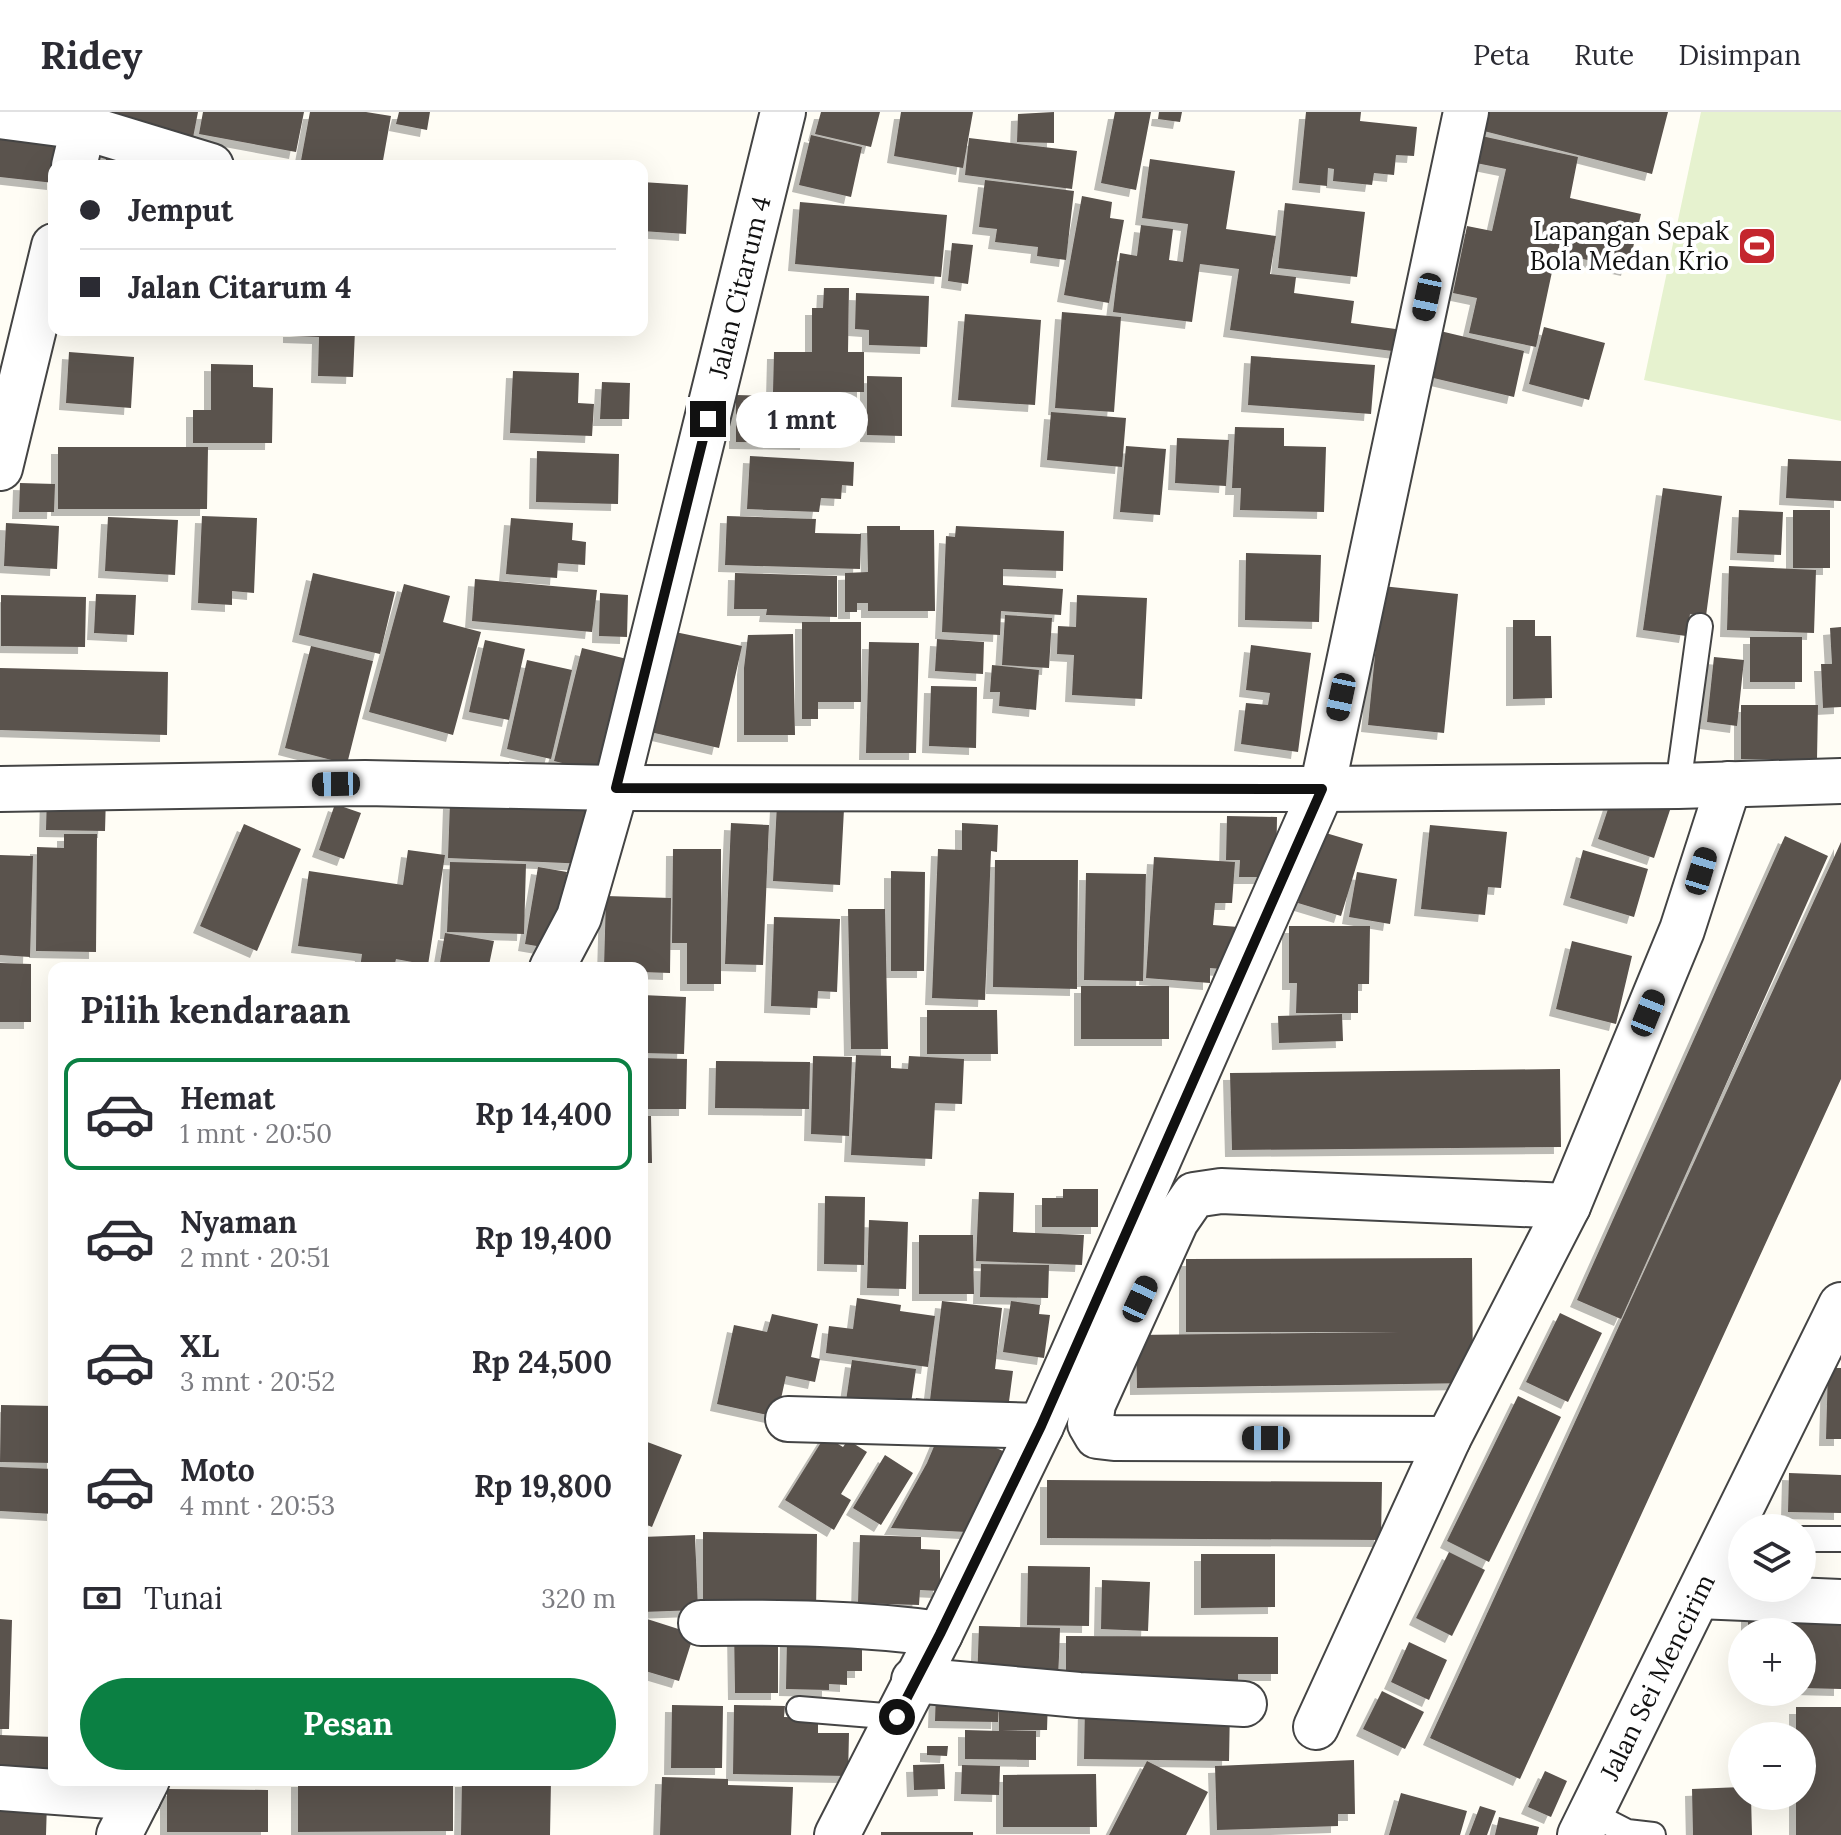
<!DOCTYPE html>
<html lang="id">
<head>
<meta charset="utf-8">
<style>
	:root { --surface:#fff; --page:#f7f7f7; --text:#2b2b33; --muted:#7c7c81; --line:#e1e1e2; --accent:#0b8043 }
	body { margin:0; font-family:Lora,serif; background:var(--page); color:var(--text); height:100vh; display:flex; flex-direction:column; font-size:30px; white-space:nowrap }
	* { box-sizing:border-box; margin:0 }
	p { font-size:26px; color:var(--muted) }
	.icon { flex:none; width:44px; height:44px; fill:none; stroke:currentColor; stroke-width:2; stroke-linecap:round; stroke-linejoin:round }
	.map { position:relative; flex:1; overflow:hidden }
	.side { position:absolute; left:48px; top:850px; width:600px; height:824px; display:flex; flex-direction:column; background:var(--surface); border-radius:16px; box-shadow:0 8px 32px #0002 }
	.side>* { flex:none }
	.hud { position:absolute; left:48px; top:48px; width:600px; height:176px; border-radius:16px; box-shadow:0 8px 32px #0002; display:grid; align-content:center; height:176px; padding:0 32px; background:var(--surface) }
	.controls { position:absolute; left:1728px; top:1402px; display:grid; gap:16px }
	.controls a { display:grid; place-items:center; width:88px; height:88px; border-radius:50%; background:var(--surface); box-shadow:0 8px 32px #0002; font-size:40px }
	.end { position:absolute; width:36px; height:36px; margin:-18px; border:10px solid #111; background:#fff; box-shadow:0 0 0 4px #fff }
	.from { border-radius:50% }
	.bubble { position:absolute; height:56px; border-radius:28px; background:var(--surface); box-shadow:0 8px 32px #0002; font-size:26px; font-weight:800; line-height:56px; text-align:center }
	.car { position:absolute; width:24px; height:48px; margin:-24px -12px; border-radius:10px; box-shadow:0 0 6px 2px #0007; background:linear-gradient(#222 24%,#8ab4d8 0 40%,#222 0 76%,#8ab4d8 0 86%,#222 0) }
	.hud b { display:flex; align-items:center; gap:28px; height:76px; font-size:30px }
	.hud b+b { border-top:2px solid var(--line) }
	.hud i { width:20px; height:20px; background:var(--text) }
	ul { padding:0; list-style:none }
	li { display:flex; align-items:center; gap:24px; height:112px; margin:0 16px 12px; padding:0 16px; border:4px solid transparent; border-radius:16px }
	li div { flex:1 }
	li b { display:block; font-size:30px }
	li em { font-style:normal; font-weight:800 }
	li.current { border-color:var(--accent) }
	li>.icon { width:72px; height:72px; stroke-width:1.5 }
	h2 { padding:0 32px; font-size:36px; line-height:96px }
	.pay { display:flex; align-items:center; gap:20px; height:88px; padding:0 32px; font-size:30px }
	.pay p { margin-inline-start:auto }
	.cta { display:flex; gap:16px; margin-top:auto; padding:16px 32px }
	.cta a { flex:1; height:92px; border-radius:48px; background:var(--accent); color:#fff; font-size:32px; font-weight:800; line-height:92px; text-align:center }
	header { display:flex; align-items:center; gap:48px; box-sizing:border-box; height:112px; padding:0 40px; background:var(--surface); border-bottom:2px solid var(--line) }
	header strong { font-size:38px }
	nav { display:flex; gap:44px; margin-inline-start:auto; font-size:28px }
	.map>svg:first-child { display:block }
	.pitch { fill:#e6f2cf }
	.building { fill:#5a524d; filter:url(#shadow) }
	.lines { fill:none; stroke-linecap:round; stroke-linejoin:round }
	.service-casing { stroke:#444; stroke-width:28 }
	.minor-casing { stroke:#444; stroke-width:48 }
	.tertiary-casing { stroke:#444; stroke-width:48 }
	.service { stroke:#fff; stroke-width:24 }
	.minor { stroke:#fff; stroke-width:44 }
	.tertiary { stroke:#fff; stroke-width:44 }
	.route { stroke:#111; stroke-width:10 }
	.labels { text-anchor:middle; stroke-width:8; stroke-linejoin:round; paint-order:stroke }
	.poi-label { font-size:26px; fill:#111; stroke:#fff; text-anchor:end }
	.street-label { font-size:26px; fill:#111; stroke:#fff }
</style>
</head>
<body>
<header>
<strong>Ridey</strong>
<nav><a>Peta</a><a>Rute</a><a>Disimpan</a></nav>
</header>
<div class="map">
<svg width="1841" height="1723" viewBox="0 0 1841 1723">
	<defs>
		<filter id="shadow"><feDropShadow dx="-7" dy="7" stdDeviation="0" flood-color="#0004"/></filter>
	</defs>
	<rect width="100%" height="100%" fill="#fffdf5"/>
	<path class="pitch" d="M1701 0H1841V309L1644 268Z"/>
	<path class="building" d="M116 0H198L192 31 113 16Z
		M203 0H304L296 40 199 22Z
		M310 0H366L391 4 382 54H300Z
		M399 0H430L427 18 396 12Z
		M821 0H880L871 35 815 22Z
		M901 0H973L963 56 894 44Z
		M1054 0V31L1017 30 1018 2Z
		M1115 0H1151L1136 78 1101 71Z
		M1159 0H1182L1180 10 1158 7Z
		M1306 0H1361L1360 9 1417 15 1414 44 1396 43 1394 63 1374 61 1372 73 1333 69 1334 57 1328 56 1327 74 1299 71Z
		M1485 0H1668L1652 62 1480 18Z
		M0 15 63 23 54 54V71L0 65Z
		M811 23 862 35 851 85 799 73Z
		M1477 23 1578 45 1570 86 1641 102 1628 157 1556 141 1536 235 1469 221 1477 186 1453 181 1467 114 1492 119 1506 57 1471 50Z
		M969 26 1077 39 1072 77 965 63Z
		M107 38 199 54H105Z
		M1150 47 1235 59 1226 117 1276 124 1270 162 1296 165 1294 181 1354 189 1351 211 1403 218 1400 240 1230 218 1239 157 1200 152 1192 210 1113 200 1120 141 1137 144 1141 113 1173 117 1169 148 1183 150 1188 112 1142 106Z
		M985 68 1074 79 1066 148 1037 144 1038 135 995 130 997 117 979 115Z
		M642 70 688 73 686 122 642 119Z
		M1082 84 1112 90 1110 106 1124 108 1109 191 1064 183Z
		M800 90 947 103 941 165 795 152Z
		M1285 91 1365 100 1357 165 1278 156Z
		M952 131 973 133 968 172 948 169Z
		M824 176H849L848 240H864V280H773L774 240H812V196H823Z
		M856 181 929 184 927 235 869 233V218L855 217Z
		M1062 200 1121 205 1114 300 1055 296Z
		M965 202 1041 208 1035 293 958 288Z
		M1544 215 1605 231 1589 288 1529 272Z
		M290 218H355L353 265 318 264 319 225 290 224Z
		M1436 218 1524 239 1514 285 1425 264Z
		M69 240 134 245 131 296 66 291Z
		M1251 244 1375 253 1371 302 1248 293Z
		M211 252 253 253V275L273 276 272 331H193V298H211Z
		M513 259 579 261 578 291 594 292 592 324 510 321Z
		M867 264 902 265V324L867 323Z
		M602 270 630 271 629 307H600Z
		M736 283 808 285 807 331 736 330Z
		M1051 300 1126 306 1122 355 1047 348Z
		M1235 315 1284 316V334L1326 335 1324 400 1240 398 1241 376H1232Z
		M1177 326 1229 328 1226 374 1175 371Z
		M1126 334 1166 337 1160 403 1120 400Z
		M58 335H208L207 397H58Z
		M537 339 619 342 618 392 536 390Z
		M750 344 854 350 853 374 842 373 841 387 821 386 819 400 747 397Z
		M1788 347 1841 349V389L1786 386Z
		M20 371 55 372 54 400H19Z
		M1663 376 1722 384 1706 504 1690 502 1686 524 1643 518Z
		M1739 398 1783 400 1781 443 1737 441Z
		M1793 398H1830V456H1793Z
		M202 404 257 406 254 481 232 479V493L198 491Z
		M727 404 816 407 815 421 861 422 860 457 725 453Z
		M108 405 178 408 175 463 105 459Z
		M511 406 573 411 572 428 586 430 585 453 558 451 557 466 506 462Z
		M6 411 59 414 57 457 4 454Z
		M867 414H900V418H934L935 499H868V491H857V500H845V461L868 460Z
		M956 414 1064 419 1063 459 1003 457V473L1063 477 1061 503 1001 499 1000 523 942 520 946 424 955 425Z
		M1246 441 1321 443 1319 510 1245 508Z
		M1729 454 1816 458 1814 521 1727 518Z
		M313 461 395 480 380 542 299 523Z
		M735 461 837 464V505L766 503 767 497H734Z
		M475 467 597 478 592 520 472 509Z
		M404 472 450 484 443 510 481 520 453 623 369 600Z
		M1382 474 1458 482 1444 621 1368 613Z
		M600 481 628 483 627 525 599 524Z
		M96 482 136 483 134 523 94 521Z
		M1 483 86 485 85 535 1 534Z
		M1077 483 1147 486 1142 587 1072 583 1074 543 1057 542 1058 514 1076 515Z
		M1005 503 1052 506 1049 556 1002 553Z
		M1513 508H1535V524H1551L1552 586 1513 587Z
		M802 510H861V590H818V607H802Z
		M1841 515V595L1823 596 1821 552H1832L1830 516Z
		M656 516 742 534 719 636 633 616Z
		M793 522 795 623H744V556L748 523Z
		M1750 525H1802V570H1750Z
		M937 527 984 530 983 562 935 559Z
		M485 528 525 537 509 608 469 600Z
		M869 530 919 531 916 641H866Z
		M1251 533 1311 541 1298 640 1241 632 1246 591 1268 593 1270 581 1246 578Z
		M311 534 373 549 347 652 285 636Z
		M582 536 627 547 599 660 554 649Z
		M1714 545 1744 548 1737 614 1707 610Z
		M527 548 572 558 551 647 507 637Z
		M992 553 1039 558 1036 598 999 594 1000 580H990Z
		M0 556 168 560 167 623 0 618Z
		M931 574 977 575 976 636 929 634Z
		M1741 593H1818L1817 647H1741Z
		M1615 676 1671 695 1654 746 1598 727Z
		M47 682 106 683 105 719 46 718Z
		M450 690 590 695 588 752 448 746Z
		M335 692 361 701 344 747 319 738Z
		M777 692 844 697 840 773 773 769Z
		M1227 704 1277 705 1276 765H1239L1240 748H1226Z
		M731 711 769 713 763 853 725 852Z
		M962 711 998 713 997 740 991 739 985 888 932 886 938 737 962 738Z
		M244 712 301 737 257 839 200 814Z
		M1430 713 1507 720 1501 776 1488 775 1485 803 1421 797Z
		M1319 719 1363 732 1341 804 1298 791Z
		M64 722H97L96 840 36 839 37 735 64 736Z
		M1785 724 1828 744 1621 1207 1577 1188Z
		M1841 730V967L1520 1667 1430 1626Z
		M673 737H721V872H687V831H672Z
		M408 738 445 743 428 853 396 847 394 856H360L362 842 298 834 309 759 403 773Z
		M1583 738 1648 757 1634 805 1570 786Z
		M0 743 33 744 30 845 0 843Z
		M1154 745 1235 750 1232 791H1215L1213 813 1238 815 1235 858 1210 856V871L1146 866Z
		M995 748H1078L1077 877 993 875Z
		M450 750 526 752 524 822 447 820Z
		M538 755 567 760 554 837 525 832Z
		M891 759 925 760 924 859H891Z
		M1357 760 1397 767 1390 812 1349 805Z
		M1086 761 1146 762 1143 869 1084 868Z
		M606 784 671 786 670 861 642 860V856H604Z
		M848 797H885L888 937H851Z
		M774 805 840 807 837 880 818 879 817 896 771 894Z
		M1289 814H1370L1369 872H1358V901H1296L1297 871H1289Z
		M445 821 494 829 489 853 480 852V856H439Z
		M1572 829 1632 844 1616 912 1556 897Z
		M0 851 31 852V910H0Z
		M1081 874H1169V927H1081Z
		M642 883 686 885 684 942 642 941Z
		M927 898H997L998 942H927Z
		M1342 902 1343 929 1279 931 1278 904Z
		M856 943 891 944V956L908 957 909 944 964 947 962 992 935 991 932 1047 851 1043Z
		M813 944 852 945 849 1024 811 1022Z
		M642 946 687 947 686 997H642Z
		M716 949 810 950 809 997 715 996Z
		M1560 957 1561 1035 1232 1038 1230 961Z
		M642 1004H651L652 1051H642Z
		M642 1067H648L644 1127H642Z
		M1063 1077H1098V1115H1042V1086H1063Z
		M979 1080 1014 1081 1013 1120 1084 1123 1082 1153 976 1149Z
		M825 1084 865 1085 864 1153 824 1152Z
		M869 1108 908 1110 906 1177 867 1176Z
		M919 1123H973L974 1182H919Z
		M1472 1146 1473 1271 1137 1276 1136 1223 1399 1220H1186V1147Z
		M981 1152 1049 1153 1048 1186 980 1185Z
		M857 1186 901 1193 900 1199 935 1204 928 1255 826 1241 829 1214 853 1217Z
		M942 1189 1002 1196 995 1257 1013 1259 1008 1297 914 1303 916 1286 930 1288Z
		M1011 1189 1040 1193 1039 1202 1050 1203 1044 1246 1003 1240Z
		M1560 1201 1602 1221 1568 1290 1526 1270Z
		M772 1202 818 1212 811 1245 820 1247 815 1270 786 1264 777 1305 717 1292 734 1213 767 1220Z
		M852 1248 916 1257 910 1298 846 1289Z
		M1828 1256H1841V1327H1826Z
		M1518 1284 1561 1305 1489 1450 1447 1429Z
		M1 1293 54 1294V1351L0 1350Z
		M943 1313 1003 1339 967 1420 891 1416 927 1351Z
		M825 1324 843 1335 848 1328 867 1340 841 1382 851 1388 834 1418 785 1388Z
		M642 1328 682 1343 652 1415 642 1411Z
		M885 1343 913 1361 881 1413 853 1396Z
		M0 1355 54 1357V1402L0 1399Z
		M1789 1361 1841 1363V1401L1788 1400Z
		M1047 1368 1382 1370 1381 1428 1047 1426Z
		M703 1420 817 1422 816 1501 703 1499Z
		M695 1423 698 1498 642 1500V1425Z
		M860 1423 921 1425V1437L940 1438V1479L920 1478 919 1493 858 1491Z
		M1449 1440 1485 1458 1452 1524 1416 1506Z
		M1201 1442H1275V1495L1201 1496Z
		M1028 1454 1090 1455 1089 1514 1027 1513Z
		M1102 1468 1150 1470 1148 1519 1101 1517Z
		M1748 1496 1841 1499V1577L1802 1576V1520H1748Z
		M644 1506 694 1522 679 1569 642 1558Z
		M0 1507 12 1508 9 1617H0Z
		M778 1513V1581H735L734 1514Z
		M979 1514 1060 1516 1058 1573 977 1571Z
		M1066 1524 1278 1525V1562H1238V1575L1066 1573Z
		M787 1526 862 1535V1559H847V1573L829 1572V1578L786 1577Z
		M1409 1530 1447 1548 1429 1588 1391 1570Z
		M936 1578 1048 1586 1047 1618H1002L1036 1619V1648L965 1647V1618L999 1619V1591L998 1610 935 1609Z
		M1382 1579 1424 1600 1405 1637 1363 1617Z
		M1085 1592 1230 1594 1229 1649 1084 1647Z
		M672 1593 723 1594 722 1656H671Z
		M734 1593 785 1594 784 1605 818 1606V1621H849L848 1664 733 1662Z
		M1796 1595H1841V1723H1796V1684H1802V1624H1796Z
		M0 1623 54 1625V1664L0 1662Z
		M927 1634H948L947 1644 927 1643Z
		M1354 1648 1355 1702H1338V1714L1217 1718 1215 1654Z
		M1147 1649 1208 1680 1186 1723H1109Z
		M944 1652 945 1677 914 1678 913 1653Z
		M962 1653 1000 1654 999 1683 961 1682Z
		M1545 1659 1567 1669 1551 1705 1528 1695Z
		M1096 1662 1097 1715H1003V1663Z
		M662 1665 728 1667V1673L793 1675 791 1723H660Z
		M298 1668H453V1719L298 1720Z
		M462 1668H551L550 1723H461Z
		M1742 1675V1684H1751L1752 1723H1693L1692 1677Z
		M167 1677 268 1678V1720H167Z
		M1401 1681 1467 1699 1460 1723H1389Z
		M0 1688 47 1690 46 1723H0Z
		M1480 1694 1496 1699 1487 1723H1469Z
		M1499 1705 1539 1715 1537 1723H1495Z
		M881 1720H973V1723H881Z"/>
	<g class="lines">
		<g class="service-casing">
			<path id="service" d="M1678 674 1700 514
				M1802 1427H1841
				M799 1597 897 1605
				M1590 1701 1627 1720 1653 1723"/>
		</g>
		<g class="minor-casing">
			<g id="minor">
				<path d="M0 4 83 15 211 54"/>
				<path d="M74 54 87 0"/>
				<path d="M0 356 54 134"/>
				<path d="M0 677 365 671 616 676 1322 677 1678 674 1841 669"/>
				<path id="s1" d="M552 856 579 805 616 676 783 0"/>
				<path d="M788 1307 1041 1314"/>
				<path d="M1448 1327 1114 1326 1097 1324 1090 1312 1093 1292 1176 1109 1194 1083 1221 1079 1568 1094"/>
				<path d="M1698 1484 1841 1490"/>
				<path d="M701 1511C782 1510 860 1511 940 1522"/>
				<path d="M914 1568 1079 1583 1244 1592"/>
				<path d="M1316 1615 1448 1327 1568 1094 1682 818 1729 672"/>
				<path d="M0 1676 138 1686"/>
				<path d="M119 1723 147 1668"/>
				<path d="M837 1723 940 1522 1041 1314 1322 677 1466 0"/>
			</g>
		</g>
		<g class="tertiary-casing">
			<g id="tertiary">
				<path id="s2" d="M1580 1723 1841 1193"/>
			</g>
		</g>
		<use href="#service" class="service"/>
		<use href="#minor" class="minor"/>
		<use href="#tertiary" class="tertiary"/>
	</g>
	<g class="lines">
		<path class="route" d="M708 307 616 676 1322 677 1041 1314 940 1522 897 1605"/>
	</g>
	<defs>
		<g id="stadium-square" transform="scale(2)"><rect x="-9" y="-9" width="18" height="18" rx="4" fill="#c4262e" stroke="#fff"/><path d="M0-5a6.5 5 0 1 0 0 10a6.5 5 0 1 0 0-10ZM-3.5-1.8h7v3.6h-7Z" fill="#fff"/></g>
	</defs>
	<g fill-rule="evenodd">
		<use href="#stadium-square" x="1757" y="134"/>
	</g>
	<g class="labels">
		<g class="poi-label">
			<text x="1729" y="128">Lapangan Sepak<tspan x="1729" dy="30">Bola Medan Krio</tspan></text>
		</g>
		<g class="street-label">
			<text dy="9" stroke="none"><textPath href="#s1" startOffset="708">Jalan Citarum 4</textPath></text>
			<text dy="9" stroke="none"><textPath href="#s2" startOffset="176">Jalan Sei Mencirim</textPath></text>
		</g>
	</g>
</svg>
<div class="controls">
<a><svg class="icon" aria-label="layers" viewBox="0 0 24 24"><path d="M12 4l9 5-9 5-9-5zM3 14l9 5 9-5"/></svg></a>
<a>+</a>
<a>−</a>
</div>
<i class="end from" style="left:897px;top:1605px"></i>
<i class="end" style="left:708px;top:307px"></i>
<div class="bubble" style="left:736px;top:280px;width:132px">1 mnt</div>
<i class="car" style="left:1427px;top:185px;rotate:192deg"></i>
<i class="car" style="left:1341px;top:585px;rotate:192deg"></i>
<i class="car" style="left:336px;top:672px;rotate:269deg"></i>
<i class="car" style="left:1701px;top:759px;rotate:17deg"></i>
<i class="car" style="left:1648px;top:901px;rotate:22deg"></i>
<i class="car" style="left:1140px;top:1187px;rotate:25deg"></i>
<i class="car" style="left:1266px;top:1326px;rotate:270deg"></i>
<div class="hud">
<b><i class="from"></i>Jemput</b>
<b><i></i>Jalan Citarum 4</b>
</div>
<section class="side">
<h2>Pilih kendaraan</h2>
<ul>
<li class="current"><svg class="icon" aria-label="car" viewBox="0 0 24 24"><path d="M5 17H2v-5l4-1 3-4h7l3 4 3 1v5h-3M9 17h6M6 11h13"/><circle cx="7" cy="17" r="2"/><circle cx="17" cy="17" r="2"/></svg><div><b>Hemat</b><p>1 mnt · 20:50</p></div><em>Rp 14,400</em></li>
<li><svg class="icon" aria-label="car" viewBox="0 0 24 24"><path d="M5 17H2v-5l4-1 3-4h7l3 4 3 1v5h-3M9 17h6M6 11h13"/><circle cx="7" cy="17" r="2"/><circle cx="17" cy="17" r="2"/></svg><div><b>Nyaman</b><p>2 mnt · 20:51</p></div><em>Rp 19,400</em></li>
<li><svg class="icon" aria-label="car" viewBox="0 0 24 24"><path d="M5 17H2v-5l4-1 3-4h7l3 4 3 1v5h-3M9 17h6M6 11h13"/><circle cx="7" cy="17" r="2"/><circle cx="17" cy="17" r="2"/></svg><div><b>XL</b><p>3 mnt · 20:52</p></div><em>Rp 24,500</em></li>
<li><svg class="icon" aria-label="car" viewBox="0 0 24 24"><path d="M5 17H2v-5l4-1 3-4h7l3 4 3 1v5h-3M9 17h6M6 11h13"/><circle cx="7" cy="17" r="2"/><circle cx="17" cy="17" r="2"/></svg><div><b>Moto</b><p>4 mnt · 20:53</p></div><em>Rp 19,800</em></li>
</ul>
<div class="pay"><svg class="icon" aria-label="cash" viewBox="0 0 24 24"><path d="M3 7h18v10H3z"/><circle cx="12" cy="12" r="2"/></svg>Tunai<p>320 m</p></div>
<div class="cta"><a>Pesan</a></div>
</section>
</div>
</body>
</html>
